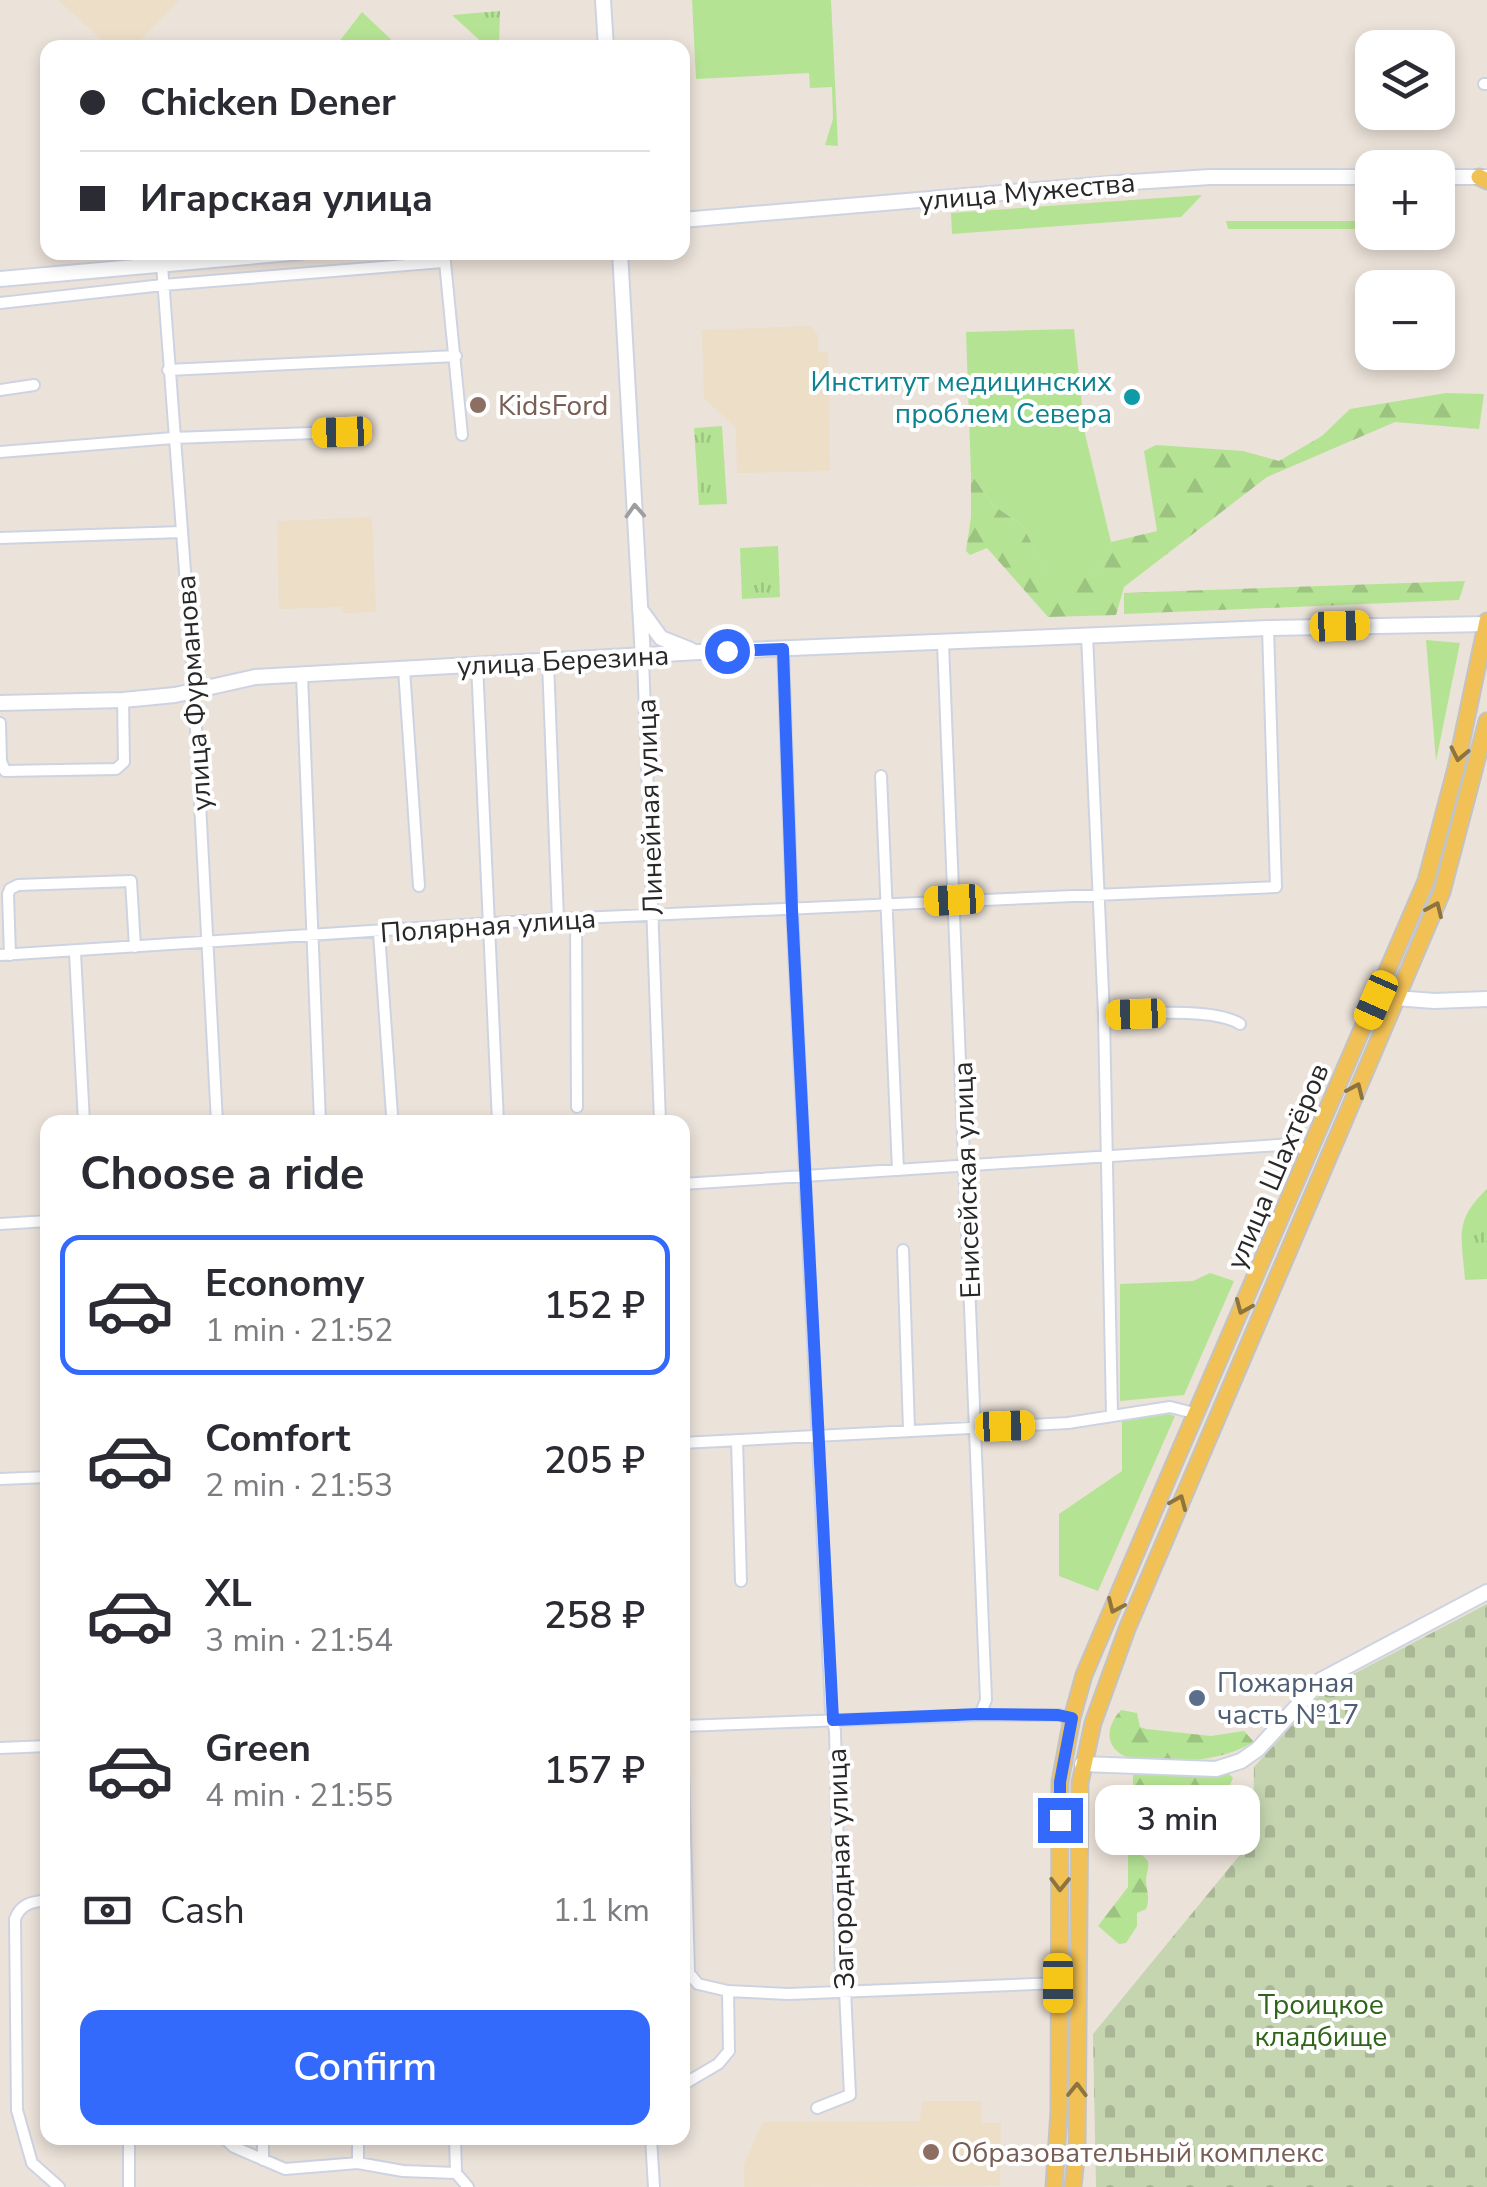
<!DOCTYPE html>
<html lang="en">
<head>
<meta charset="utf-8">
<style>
	:root { --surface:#fff; --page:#f7f7f7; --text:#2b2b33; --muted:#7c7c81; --line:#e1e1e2; --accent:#346afc }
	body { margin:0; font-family:"Nunito Sans",sans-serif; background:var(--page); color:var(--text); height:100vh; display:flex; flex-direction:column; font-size:38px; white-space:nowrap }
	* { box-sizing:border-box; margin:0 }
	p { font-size:32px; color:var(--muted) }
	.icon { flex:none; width:55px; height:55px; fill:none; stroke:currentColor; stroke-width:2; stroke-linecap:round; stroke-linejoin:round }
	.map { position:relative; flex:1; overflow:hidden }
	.details { position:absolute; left:40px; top:1115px; width:650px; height:1030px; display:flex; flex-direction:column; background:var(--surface); border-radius:20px; box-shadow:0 5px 15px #0003 }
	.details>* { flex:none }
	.guide { position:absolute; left:40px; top:40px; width:650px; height:220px; border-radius:20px; box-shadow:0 5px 15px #0003; display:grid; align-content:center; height:220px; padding:0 40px; background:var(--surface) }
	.buttons { position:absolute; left:1355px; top:30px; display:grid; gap:20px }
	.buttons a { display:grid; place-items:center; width:100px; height:100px; border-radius:20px; background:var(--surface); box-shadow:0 5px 15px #0003; font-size:50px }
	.end { position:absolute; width:45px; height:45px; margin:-22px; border:12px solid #346afc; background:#fff; box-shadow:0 0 0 5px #fff }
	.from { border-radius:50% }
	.bubble { position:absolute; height:70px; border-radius:20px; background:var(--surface); box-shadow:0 5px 15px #0003; font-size:32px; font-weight:600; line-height:70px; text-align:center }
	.car { position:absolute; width:30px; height:60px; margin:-30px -15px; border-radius:12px; box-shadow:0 0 8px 2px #0007; background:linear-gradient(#f5c518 24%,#345 0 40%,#f5c518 0 76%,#345 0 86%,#f5c518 0) }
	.guide b { display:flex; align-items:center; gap:35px; height:95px; font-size:38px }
	.guide b+b { border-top:2px solid var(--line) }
	.guide i { width:25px; height:25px; background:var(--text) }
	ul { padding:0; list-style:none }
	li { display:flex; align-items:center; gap:30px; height:140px; margin:0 20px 15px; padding:0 20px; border:5px solid transparent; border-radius:20px }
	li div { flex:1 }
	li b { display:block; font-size:38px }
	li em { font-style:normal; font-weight:600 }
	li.active { border-color:var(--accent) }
	li>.icon { width:90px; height:90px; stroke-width:1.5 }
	h2 { padding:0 40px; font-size:45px; line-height:120px }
	.pay { display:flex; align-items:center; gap:25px; height:110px; padding:0 40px; font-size:38px }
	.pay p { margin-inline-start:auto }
	.action { display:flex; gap:20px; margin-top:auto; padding:20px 40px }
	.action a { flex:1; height:115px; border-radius:20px; background:var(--accent); color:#fff; font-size:40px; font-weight:600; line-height:115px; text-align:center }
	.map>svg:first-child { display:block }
	.education { fill:#eddec7 }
	.grass { fill:#b5e394 }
	.forest { fill:url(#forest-firs) }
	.cemetery { fill:url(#cemetery-stones) }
	.park { fill:url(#park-tufts) }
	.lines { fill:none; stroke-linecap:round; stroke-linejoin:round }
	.street-casing { stroke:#ced3e1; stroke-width:14 }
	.secondary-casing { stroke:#ced3e1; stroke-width:18 }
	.primary-casing { stroke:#c3c3c3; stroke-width:19 }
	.street { stroke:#fff; stroke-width:10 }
	.secondary { stroke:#fff; stroke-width:14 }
	.primary { stroke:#f2c156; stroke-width:15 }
	.oneway { stroke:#9e9e9e }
	.oneway2 { stroke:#8d743f }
	.route { stroke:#346afc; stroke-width:12 }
	.culture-dot { fill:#0f9aa8; stroke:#fff; stroke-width:4 }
	.education-dot { fill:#8d6e63; stroke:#fff; stroke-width:4 }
	.service-dot { fill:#5c6f8a; stroke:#fff; stroke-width:4 }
	.labels { text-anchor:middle; stroke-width:8; stroke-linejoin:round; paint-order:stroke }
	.street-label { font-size:28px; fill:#282828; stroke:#fff }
	.culture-label { font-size:28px; fill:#0d838f; stroke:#fff; text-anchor:end }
	.education-label { font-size:28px; fill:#785e54; stroke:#fff; text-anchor:start }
	.service-label { font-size:28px; fill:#4e5e75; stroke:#fff; text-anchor:start }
	.park-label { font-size:28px; fill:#2e6518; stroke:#fff }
</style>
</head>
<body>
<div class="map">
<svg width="1487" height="2187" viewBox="0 0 1487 2187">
	<defs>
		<pattern id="forest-firs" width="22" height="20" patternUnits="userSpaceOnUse" patternTransform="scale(2.5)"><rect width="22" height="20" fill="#b5e394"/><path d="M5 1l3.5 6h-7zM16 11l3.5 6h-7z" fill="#9cc380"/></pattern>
		<pattern id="cemetery-stones" width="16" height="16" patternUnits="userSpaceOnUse" patternTransform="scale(2.5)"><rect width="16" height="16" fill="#c5d5b0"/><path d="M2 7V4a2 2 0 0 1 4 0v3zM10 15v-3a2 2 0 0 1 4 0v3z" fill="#a9b797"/></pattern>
		<pattern id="park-tufts" width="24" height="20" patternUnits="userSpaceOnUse" patternTransform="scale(2.5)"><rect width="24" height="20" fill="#b5e394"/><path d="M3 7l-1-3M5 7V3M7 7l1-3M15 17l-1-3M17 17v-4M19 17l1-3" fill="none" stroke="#9cc380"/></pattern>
	</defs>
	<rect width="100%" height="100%" fill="#ebe2d9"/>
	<path class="education" d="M58 0H179L134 47 111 48Z
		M811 326 818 336V352H828L830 471 737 473 736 428 704 398 702 330Z
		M372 517 376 612 343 613 342 607 279 609 277 521Z
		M922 2101H981V2123H1001L1000 2186 744 2187V2164L763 2122 920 2121Z"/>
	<path class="grass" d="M692 0H831L838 146 825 145 833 119 832 87 810 88 809 73 696 79Z
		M362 12 399 47H335Z
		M1202 195 1181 217 952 234 951 213Z
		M1226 221H1372V229H1228Z
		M1074 329 1085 434 1111 542 1106 567 1050 579 1022 525 993 505 971 474 966 332Z
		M1426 640 1460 643 1436 761Z
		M1210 1273 1234 1281 1184 1395 1120 1401V1284L1193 1281Z
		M1165 1413 1175 1416 1098 1591 1059 1576V1514L1122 1471V1420Z"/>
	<path class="forest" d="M1446 393 1484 394 1479 429 1395 422 1267 477 1124 587 1116 615 1048 617 987 548 970 555 966 551 971 517V474L993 505 1022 525 1050 578 1105 567 1111 542 1157 531 1144 451 1156 445 1243 451 1279 461 1322 436 1350 409Z
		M1465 581 1459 600 1124 614V593Z
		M1121 1710 1137 1713 1140 1727 1146 1729 1211 1736 1244 1731 1254 1742C1218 1763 1170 1764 1129 1758 1104 1749 1105 1727 1121 1710Z
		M1133 1774H1229L1233 1778 1225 1796 1190 1792V1810H1152V1838H1133Z
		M1128 1853H1140L1148 1861C1149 1869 1146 1875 1146 1881 1147 1892 1150 1899 1146 1909L1137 1913V1926L1126 1943 1119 1944 1098 1926 1128 1887Z"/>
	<path class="cemetery" d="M1487 1604V2187H1096L1093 2034 1253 1839 1254 1767 1325 1689Z"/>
	<path class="park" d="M500 11 499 47H487L452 15Z
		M722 426 727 504 699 505 694 428Z
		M778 546 780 597 742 599 740 548Z
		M1487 1189V1279L1465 1280C1462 1237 1453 1221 1487 1189Z"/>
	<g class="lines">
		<g class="street-casing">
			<path id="street" d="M1484 84H1487
				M444 252 462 435
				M162 265 194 691 217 1122
				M0 303 163 285 443 262
				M168 370 456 356
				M0 390 34 385
				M0 452 173 438 342 432
				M0 538 182 532
				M1087 635 1104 1015 1112 1416
				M943 644 986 1700 980 1715
				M783 649 792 910 831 1710 835 1731 841 1977 845 1990 850 2095 817 2108
				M643 658 660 1122
				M548 662 558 919
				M477 664 498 1122
				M404 669 419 886
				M302 675 320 1122
				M0 723 1 761 5 771 116 769 124 762 123 700
				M881 776 898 1170
				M576 919 577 1107
				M379 933 392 1115
				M75 953 84 1122
				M0 955 558 919 1276 887 1268 628
				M10 955 8 894 10 889 18 885 131 881 135 947
				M1104 1015C1136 1014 1214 1007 1240 1024
				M682 1184 1295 1144 1309 1153
				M0 1224 48 1221
				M903 1250 909 1429
				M737 1440 741 1581
				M682 1443 1068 1423 1170 1407 1198 1414
				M0 1479 48 1477
				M682 1726 980 1715H1059L1072 1718
				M682 1730 689 1973 698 1984 728 1991
				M0 1748 48 1746
				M48 1900C32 1902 21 1903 15 1919L17 2110 32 2163 59 2187
				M684 2084 718 2064 729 2051 728 1991 789 1994 1058 1983
				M129 2138V2187
				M224 2138 234 2147 285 2169 358 2163 403 2171 456 2173 468 2187
				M263 2138V2160
				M358 2138V2163
				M455 2138 456 2173
				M651 2138 654 2187"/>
		</g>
		<g class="secondary-casing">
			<path id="secondary" d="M603 0 606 48
				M1438 177H1486
				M682 220 1132 182 1210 177H1372
				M620 252 643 658
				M0 279 302 252
				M640 609 661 638 691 650
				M0 703 123 700 175 695 255 677 699 652 1268 628 1487 624
				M1396 998 1434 1001 1487 999
				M1082 1764 1216 1769 1241 1761 1258 1749 1321 1680 1487 1592"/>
		</g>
		<g class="primary-casing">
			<path id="primary" d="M1479 177 1487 181
				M1054 2187 1059 2112 1060 1782 1072 1718 1084 1675 1174 1464 1426 881 1456 768 1487 621
				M1073 2187 1077 2148 1080 1783 1093 1723 1127 1629 1442 892 1487 721"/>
		</g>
		<use href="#street" class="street"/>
		<use href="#secondary" class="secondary"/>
		<use href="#primary" class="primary"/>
	</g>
	<defs><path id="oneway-chevron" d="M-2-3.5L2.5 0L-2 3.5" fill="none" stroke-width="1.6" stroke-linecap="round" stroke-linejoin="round" transform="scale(2.5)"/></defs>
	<use class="oneway" href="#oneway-chevron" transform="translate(635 511) rotate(-93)"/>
	<g class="oneway2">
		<use href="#oneway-chevron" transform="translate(1459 754) rotate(102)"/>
		<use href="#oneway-chevron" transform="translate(1435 909) rotate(-66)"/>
		<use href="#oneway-chevron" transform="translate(1356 1090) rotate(-66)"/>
		<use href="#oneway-chevron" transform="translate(1243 1307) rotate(113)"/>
		<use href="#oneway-chevron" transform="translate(1179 1502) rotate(-67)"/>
		<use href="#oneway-chevron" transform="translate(1115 1606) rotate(114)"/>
		<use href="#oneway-chevron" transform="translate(1060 1884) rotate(91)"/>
		<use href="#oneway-chevron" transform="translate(1077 2090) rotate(-89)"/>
	</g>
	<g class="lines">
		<path class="route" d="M727 651 783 649 792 910 833 1720 980 1714 1058 1715 1072 1718 1060 1782V1820"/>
	</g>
	<circle class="culture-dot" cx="1132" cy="397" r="10"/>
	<g class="education-dot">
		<circle cx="478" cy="405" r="10"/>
		<circle cx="931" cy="2152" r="10"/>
	</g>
	<circle class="service-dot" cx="1197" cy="1698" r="10"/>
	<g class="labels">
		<g class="street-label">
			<text transform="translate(1027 191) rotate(-5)" y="10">улица Мужества</text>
			<text transform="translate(563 660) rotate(-3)" y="10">улица Березина</text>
			<text transform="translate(193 693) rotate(-94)" y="10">улица Фурманова</text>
			<text transform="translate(649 807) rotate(-92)" y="10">Линейная улица</text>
			<text transform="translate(488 925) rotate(-4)" y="10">Полярная улица</text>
			<text transform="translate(1277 1166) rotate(-67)" y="10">улица Шахтёров</text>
			<text transform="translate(966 1180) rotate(-92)" y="10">Енисейская улица</text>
			<text transform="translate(840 1869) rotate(-92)" y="10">Загородная улица</text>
		</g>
		<g class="culture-label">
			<text x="1112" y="391">Институт медицинских<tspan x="1112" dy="32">проблем Севера</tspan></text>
		</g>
		<g class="education-label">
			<text x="498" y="415">KidsFord</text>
			<text x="951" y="2162">Образовательный комплекс</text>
		</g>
		<g class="service-label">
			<text x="1217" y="1692">Пожарная<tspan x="1217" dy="32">часть №17</tspan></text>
		</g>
		<g class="park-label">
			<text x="1321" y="2014">Троицкое<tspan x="1321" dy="32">кладбище</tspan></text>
		</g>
	</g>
</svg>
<div class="buttons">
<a><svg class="icon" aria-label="layers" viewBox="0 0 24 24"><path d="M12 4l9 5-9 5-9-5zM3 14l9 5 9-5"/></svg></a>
<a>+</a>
<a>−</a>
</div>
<i class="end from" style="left:727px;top:651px"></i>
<i class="end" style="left:1060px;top:1820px"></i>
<div class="bubble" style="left:1095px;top:1785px;width:165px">3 min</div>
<i class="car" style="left:342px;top:432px;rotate:268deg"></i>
<i class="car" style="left:1340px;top:626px;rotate:88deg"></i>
<i class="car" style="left:954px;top:900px;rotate:267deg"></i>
<i class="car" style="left:1376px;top:1000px;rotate:204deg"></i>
<i class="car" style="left:1136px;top:1014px;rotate:268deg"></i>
<i class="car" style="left:1005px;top:1426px;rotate:88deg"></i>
<i class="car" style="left:1058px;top:1983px;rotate:180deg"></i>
<div class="guide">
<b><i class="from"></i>Chicken Dener</b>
<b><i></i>Игарская улица</b>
</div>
<section class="details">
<h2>Choose a ride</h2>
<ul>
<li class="active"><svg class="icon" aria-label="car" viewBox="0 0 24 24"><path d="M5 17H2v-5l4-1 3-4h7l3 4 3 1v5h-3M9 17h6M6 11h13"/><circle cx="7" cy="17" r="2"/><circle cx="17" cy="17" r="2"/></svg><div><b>Economy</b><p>1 min · 21:52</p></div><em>152 ₽</em></li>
<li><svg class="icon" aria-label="car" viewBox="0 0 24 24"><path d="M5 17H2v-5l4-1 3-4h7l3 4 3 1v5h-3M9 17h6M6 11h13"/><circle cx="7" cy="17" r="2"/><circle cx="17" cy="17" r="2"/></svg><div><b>Comfort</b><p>2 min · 21:53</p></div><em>205 ₽</em></li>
<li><svg class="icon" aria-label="car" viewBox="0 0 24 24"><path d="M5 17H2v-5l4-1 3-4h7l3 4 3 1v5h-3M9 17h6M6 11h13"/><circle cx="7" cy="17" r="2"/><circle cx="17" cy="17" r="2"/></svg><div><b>XL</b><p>3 min · 21:54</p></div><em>258 ₽</em></li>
<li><svg class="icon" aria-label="car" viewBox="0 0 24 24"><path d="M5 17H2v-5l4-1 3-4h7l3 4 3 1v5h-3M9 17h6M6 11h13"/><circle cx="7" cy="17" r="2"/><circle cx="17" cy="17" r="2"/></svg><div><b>Green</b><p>4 min · 21:55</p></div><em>157 ₽</em></li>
</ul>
<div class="pay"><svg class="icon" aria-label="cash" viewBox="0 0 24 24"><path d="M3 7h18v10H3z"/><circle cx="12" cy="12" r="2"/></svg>Cash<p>1.1 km</p></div>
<div class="action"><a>Confirm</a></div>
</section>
</div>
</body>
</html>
